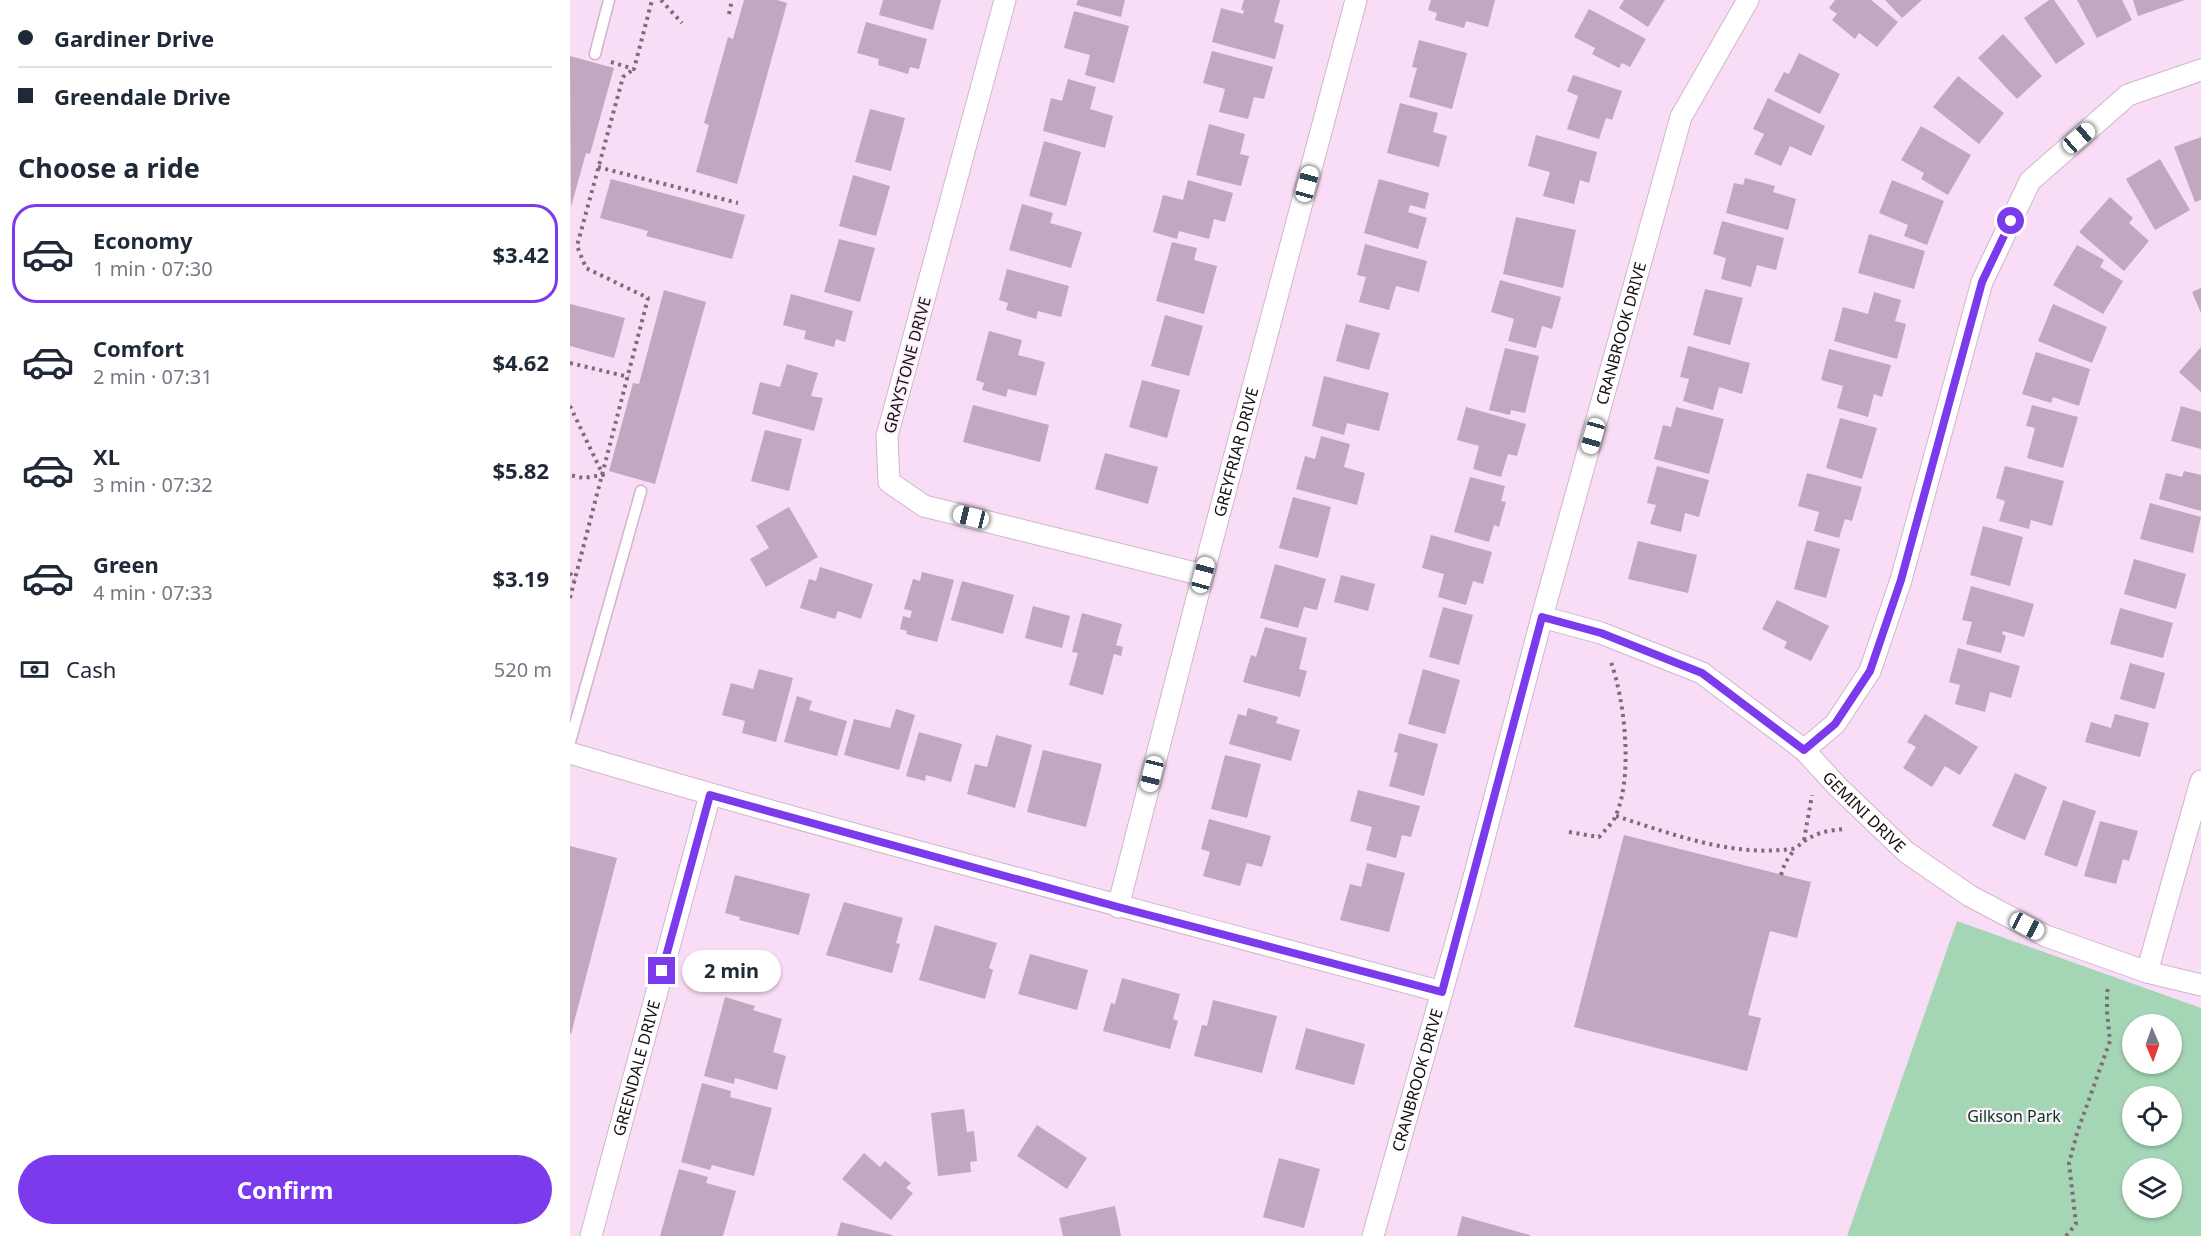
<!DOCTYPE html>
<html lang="en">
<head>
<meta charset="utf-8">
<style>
	:root { --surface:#fff; --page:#f2f2f3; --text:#1f2937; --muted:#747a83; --line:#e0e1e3; --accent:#7c3aed }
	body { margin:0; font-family:"Noto Sans",sans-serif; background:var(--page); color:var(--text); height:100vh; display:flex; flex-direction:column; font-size:22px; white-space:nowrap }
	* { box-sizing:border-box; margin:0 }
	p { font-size:20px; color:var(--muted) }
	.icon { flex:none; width:33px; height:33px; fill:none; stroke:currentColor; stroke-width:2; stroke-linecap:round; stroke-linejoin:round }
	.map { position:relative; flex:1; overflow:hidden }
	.panel { display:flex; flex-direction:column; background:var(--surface); width:570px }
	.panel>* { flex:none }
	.banner { display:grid; align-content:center; height:132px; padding:0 18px; background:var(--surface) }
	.needle { width:39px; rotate:178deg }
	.buttons { position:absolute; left:1552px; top:1014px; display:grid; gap:12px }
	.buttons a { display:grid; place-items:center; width:60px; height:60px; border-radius:50%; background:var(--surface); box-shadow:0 2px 4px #0004; font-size:30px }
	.end { position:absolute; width:27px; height:27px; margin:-14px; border:8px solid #7c3aed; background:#fff; box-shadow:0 0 0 3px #fff }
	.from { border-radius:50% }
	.bubble { position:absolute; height:42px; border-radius:21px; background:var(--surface); box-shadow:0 2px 4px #0004; font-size:20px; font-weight:700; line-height:42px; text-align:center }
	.car { position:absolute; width:18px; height:36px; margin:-18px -9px; border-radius:8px; box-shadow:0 0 4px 2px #0007; background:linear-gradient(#fff 24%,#345 0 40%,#fff 0 76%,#345 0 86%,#fff 0) }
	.banner b { display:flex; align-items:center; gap:21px; height:57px; font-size:22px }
	.banner b+b { border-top:2px solid var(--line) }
	.banner i { width:15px; height:15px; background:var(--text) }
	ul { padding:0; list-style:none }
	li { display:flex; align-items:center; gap:18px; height:99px; margin:0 12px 9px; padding:0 6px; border:3px solid transparent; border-radius:24px }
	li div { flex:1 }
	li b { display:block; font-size:22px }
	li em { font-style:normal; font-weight:700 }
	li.on { border-color:var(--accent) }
	li>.icon { width:54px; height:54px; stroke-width:1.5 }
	h2 { padding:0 18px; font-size:27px; line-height:72px }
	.pay { display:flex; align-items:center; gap:15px; height:66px; padding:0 18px; font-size:22px }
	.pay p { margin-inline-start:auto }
	.cta { display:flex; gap:12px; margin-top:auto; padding:12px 18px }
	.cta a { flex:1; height:69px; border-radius:36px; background:var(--accent); color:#fff; font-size:24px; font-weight:700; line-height:69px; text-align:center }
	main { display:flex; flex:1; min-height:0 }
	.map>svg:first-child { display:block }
	.green { fill:#a4d6b5; fill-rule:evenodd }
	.building { fill:#c1a7bf }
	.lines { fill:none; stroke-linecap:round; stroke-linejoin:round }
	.service-casing { stroke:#d0b5cd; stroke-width:13 }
	.minor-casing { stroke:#d0b5cd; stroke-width:23 }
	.path { stroke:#7d6b7b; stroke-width:4; stroke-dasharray:3 4.5; stroke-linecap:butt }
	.service { stroke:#fff; stroke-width:10 }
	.minor { stroke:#fff; stroke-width:21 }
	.route { stroke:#7c3aed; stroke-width:8 }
	.labels { text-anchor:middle; stroke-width:4.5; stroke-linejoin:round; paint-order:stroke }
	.street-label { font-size:16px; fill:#160d15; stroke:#fcf1fb }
	.park-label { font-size:16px; fill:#01351b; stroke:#fcf1fb }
</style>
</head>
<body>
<main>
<section class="panel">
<div class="banner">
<b><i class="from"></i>Gardiner Drive</b>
<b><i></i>Greendale Drive</b>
</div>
<h2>Choose a ride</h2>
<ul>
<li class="on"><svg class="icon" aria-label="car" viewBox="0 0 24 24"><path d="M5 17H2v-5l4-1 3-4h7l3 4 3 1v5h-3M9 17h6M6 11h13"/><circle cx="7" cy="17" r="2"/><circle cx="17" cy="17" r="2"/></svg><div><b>Economy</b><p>1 min · 07:30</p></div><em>$3.42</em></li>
<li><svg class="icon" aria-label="car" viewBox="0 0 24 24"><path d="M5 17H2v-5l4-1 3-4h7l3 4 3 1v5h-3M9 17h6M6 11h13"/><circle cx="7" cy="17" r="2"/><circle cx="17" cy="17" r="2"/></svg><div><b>Comfort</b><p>2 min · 07:31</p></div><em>$4.62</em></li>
<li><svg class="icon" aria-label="car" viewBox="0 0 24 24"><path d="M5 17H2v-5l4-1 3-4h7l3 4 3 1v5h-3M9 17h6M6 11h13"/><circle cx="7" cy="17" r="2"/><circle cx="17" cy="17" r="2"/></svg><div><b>XL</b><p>3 min · 07:32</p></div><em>$5.82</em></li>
<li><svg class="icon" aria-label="car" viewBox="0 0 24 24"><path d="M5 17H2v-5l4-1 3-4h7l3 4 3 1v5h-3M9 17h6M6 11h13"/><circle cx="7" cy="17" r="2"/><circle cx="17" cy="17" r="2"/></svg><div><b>Green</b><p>4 min · 07:33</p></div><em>$3.19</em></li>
</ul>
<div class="pay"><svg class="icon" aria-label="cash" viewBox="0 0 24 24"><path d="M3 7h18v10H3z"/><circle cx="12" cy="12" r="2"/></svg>Cash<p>520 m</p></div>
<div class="cta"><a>Confirm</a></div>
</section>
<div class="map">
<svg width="1631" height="1236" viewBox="0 0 1631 1236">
	<rect width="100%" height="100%" fill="#f9ddf6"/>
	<path class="green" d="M1387 921 1631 1008V1236H1277ZM1563 1024H1602V1064H1563ZM1563 1096H1602V1136H1563ZM1563 1168H1602V1208H1563Z"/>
	<path class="building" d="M174 0H207L217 3 167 184 126 172 139 125 134 123 158 37 163 39Z
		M313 0H371L363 30 309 15Z
		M508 0H555L551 17 506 5Z
		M674 0H710L704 22 714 25 705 59 642 42 651 8 673 14 674 10H671Z
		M861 0H925L918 27 896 21 894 28 865 20 867 13 858 10Z
		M1054 0H1095L1078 27 1049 8Z
		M1265 0H1301L1328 22 1307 47 1289 33 1285 39 1262 20 1267 14 1259 8Z
		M1315 0H1352L1332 18Z
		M1479 0H1484L1515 44 1486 64 1454 18Z
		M1507 0H1552L1562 20 1527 38Z
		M1563 0H1615L1568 16Z
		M1019 9 1076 39 1060 67 1052 63 1049 68 1022 54 1025 48 1004 37Z
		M504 11 559 26 544 83 515 75 520 55 494 48Z
		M296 22 357 39 349 69 340 67 338 74 308 65 309 59 287 53Z
		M1433 34 1472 76 1447 99 1408 58Z
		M849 40 897 53 882 109 839 97 847 68 842 67Z
		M642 51 703 67 694 99 684 97 678 119 649 112 655 89 633 83Z
		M1229 53 1270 74 1250 114 1204 91 1214 72 1219 74Z
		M0 56 44 68 20 154 16 153 1 207Z
		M1003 75 1052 91 1042 120 1036 118 1029 139 997 129 1008 96 997 91Z
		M1388 76 1434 113 1409 144 1363 107Z
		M498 79 526 87 520 109 543 116 535 148 473 131 481 98 492 101Z
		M1198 98 1255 126 1241 156 1220 146 1211 166 1184 154 1194 134 1183 129Z
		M830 103 868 113 863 132 877 136 869 167 817 153Z
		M300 109 335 118 321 171 285 162Z
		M639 124 675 134 670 154 679 156 671 186 626 175Z
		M1351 126 1401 155 1378 195 1351 179 1354 173 1331 160Z
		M966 135 1027 152 1019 183 1010 180 1004 204 973 196 980 172 958 166Z
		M1631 137V200L1625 202 1604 147Z
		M474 141 511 152 496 206 459 196Z
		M1590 159 1620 210 1585 230 1556 179Z
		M283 175 320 186 306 236 269 226Z
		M1175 178 1205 186 1203 192 1226 199 1218 230 1156 213 1164 183 1173 185Z
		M41 179 175 215 162 259 76 236 78 231 30 218Z
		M809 179 859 193 855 209 840 205 838 212 857 218 848 249 794 233Z
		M618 180 663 193 655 222 644 219 639 239 609 231 607 239 583 232 593 195 613 200Z
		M1322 180 1374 201 1357 245 1334 236 1338 225 1309 213Z
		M1540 197 1563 218 1559 223 1579 241 1554 271 1509 232Z
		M452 204 483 213 480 223 512 232 501 268 439 250Z
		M946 217 1006 230 993 288 933 274Z
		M1152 221 1214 238 1206 270 1187 265 1181 287 1151 279 1156 258 1143 254Z
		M1299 234 1355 251 1344 289 1288 273Z
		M269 239 305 248 290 302 254 292Z
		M602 242 627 248 624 260 647 266 634 314 586 301Z
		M795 244 857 261 849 292 826 286 819 310 789 302 796 277 787 275Z
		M1507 245 1534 260 1530 267 1553 281 1533 314 1483 285Z
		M437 269 499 286 491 317 468 311 466 319 436 310 438 303 429 300Z
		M930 280 991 297 982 329 972 326 966 348 938 341 944 319 921 312Z
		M1631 288V313L1622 292Z
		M1135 289 1173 298 1160 345 1123 335Z
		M94 290 136 302 85 484 39 471 63 383 69 384Z
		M1304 292 1331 300 1325 321 1336 324 1327 359 1264 341 1273 307 1298 314Z
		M221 294 283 311 275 342 266 339 264 347 234 339 236 331 213 325Z
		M0 304 55 318 44 358 0 346Z
		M1483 304 1537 327 1522 363 1468 341Z
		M595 315 633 326 619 376 581 366Z
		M776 324 810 333 799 370 766 361Z
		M419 331 452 340 448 355 475 362 466 396 438 389 436 397 412 390 414 383 406 380Z
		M1118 346 1180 363 1172 394 1149 387 1143 410 1113 401 1119 379 1110 377Z
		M1631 347V392L1609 372Z
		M935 348 969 356 955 413 941 410 940 415 919 410Z
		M1259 349 1321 365 1312 397 1304 394 1298 417 1267 408 1273 386 1251 380Z
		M1466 352 1520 369 1509 406 1483 397 1481 403 1452 394Z
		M217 364 248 373 241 396 253 398 244 431 182 414 190 382 210 387Z
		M754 376 819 393 809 431 777 423 774 435 742 426Z
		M572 380 610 390 597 438 559 427Z
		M403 405 479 425 470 462 393 442Z
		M1462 405 1508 417 1493 468 1457 458 1465 428 1456 426Z
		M1611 406 1631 412V449L1601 441Z
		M896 407 956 424 947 456 938 454 931 477 903 469 909 446 887 440Z
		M1106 407 1154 419 1139 474 1084 459 1093 425 1101 427Z
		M1270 418 1307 428 1292 479 1256 468Z
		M195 430 232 439 219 491 181 481Z
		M751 436 780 444 774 467 795 473 787 505 726 489 735 456 745 459Z
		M535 453 588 467 578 504 525 489Z
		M1087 466 1139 480 1129 517 1115 513 1111 532 1080 524 1086 505 1077 503Z
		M1435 466 1494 481 1482 526 1461 520 1459 529 1429 521 1435 501 1426 498Z
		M1614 471 1631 475V511L1589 499 1596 473 1612 477Z
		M1237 473 1292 487 1282 521 1275 519 1269 538 1244 531 1249 512 1228 506Z
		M900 477 935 486 931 501 936 502 929 527 924 525 919 542 884 532Z
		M723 497 761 507 748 558 709 548Z
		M1580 503 1631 517 1623 553 1570 539Z
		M219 507 248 557 196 587 180 559 199 548 186 526Z
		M1413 526 1453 537 1440 586 1400 575Z
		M861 535 922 552 913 584 903 581 896 605 868 597 874 574 852 568Z
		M1237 540 1270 549 1256 598 1224 589Z
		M1068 541 1127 555 1118 593 1058 579Z
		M1564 559 1616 574 1606 609 1554 594Z
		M705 564 756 579 747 610 734 607 728 628 690 618Z
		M250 567 303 584 291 619 268 611 265 619 230 608 239 579 246 581Z
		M352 572 384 580 367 642 336 634 337 631 330 629 333 616 340 618 342 611 334 609 343 579 350 581Z
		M771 575 805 584 798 611 764 602Z
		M392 581 444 595 433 634 381 620Z
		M1401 586 1464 604 1454 637 1433 631 1432 634 1436 636 1431 653 1396 644 1402 622 1392 620Z
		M1207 600 1259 626 1241 661 1214 648 1217 642 1192 629Z
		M463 606 500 616 492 648 455 638Z
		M873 607 903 615 889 665 859 657Z
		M1550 608 1603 623 1593 658 1540 644Z
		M512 613 552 624 546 645 553 647 551 656 544 654 533 695 499 685 508 653 502 652Z
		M695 627 737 638 729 669 737 671 730 697 673 682 681 655 686 657Z
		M1388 648 1450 666 1441 698 1420 692 1415 712 1385 704 1390 685 1379 682Z
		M1560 663 1595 673 1585 709 1550 699Z
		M189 669 223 678 206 742 172 733 175 721 152 715 161 683 183 689Z
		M853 669 890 680 875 734 838 724Z
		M227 696 242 701 239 710 277 721 267 756 214 742Z
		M678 708 708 717 706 723 730 730 721 761 659 744 668 714 676 716Z
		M326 709 345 715 329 770 274 755 284 719 320 728Z
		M1355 714 1408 747 1390 775 1375 766 1362 787 1333 768 1346 747 1337 742Z
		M1545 714 1579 723 1570 757 1515 742 1521 722 1541 728Z
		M349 732 392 744 381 782 356 775 355 781 336 776Z
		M829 733 868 744 854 796 819 786 828 753 824 752Z
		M426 735 462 745 445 808 397 794 405 764 417 767Z
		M473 750 532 764 516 827 457 812Z
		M655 755 691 764 677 818 641 809Z
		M1445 773 1477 787 1455 840 1422 826Z
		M788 790 850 806 841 837 832 835 826 858 796 850 802 827 780 821Z
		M1493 800 1526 811 1507 867 1474 855Z
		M639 819 701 836 692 867 677 863 670 886 633 876 640 852 631 849Z
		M1530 821 1568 831 1559 861 1553 859 1546 884 1514 876Z
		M1054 835 1241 882 1227 938 1200 931 1178 1015 1191 1018 1177 1071 1004 1027Z
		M0 846 47 858 1 1034H0Z
		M797 863 835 873 819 932 770 920 780 884 791 887Z
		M165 875 240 894 229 935 169 920 170 917 155 913Z
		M274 902 333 918 326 943 330 944 322 973 256 955Z
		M365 925 427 943 419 968 423 970 415 999 349 980Z
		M460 954 518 970 507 1010 448 994Z
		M552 978 610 994 603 1019 608 1021 600 1049 533 1031 541 1003 545 1004Z
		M155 997 185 1006 183 1010 212 1019 203 1052 216 1056 207 1090 165 1078 164 1084 134 1076Z
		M643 1000 707 1016 692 1073 624 1056 632 1025 637 1026Z
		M736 1028 795 1044 784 1085 725 1069Z
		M132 1083 161 1091 160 1097 202 1108 184 1176 142 1165 140 1170 111 1162Z
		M394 1109 397 1132 404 1131 407 1161 400 1162 401 1172 368 1176 361 1113Z
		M467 1125 517 1158 497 1189 447 1156Z
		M294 1153 310 1167 315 1161 341 1183 336 1188 343 1193 321 1220 272 1179Z
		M709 1158 750 1169 734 1228 693 1217Z
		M109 1169 138 1177 136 1183 166 1191 153 1236H90Z
		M545 1206 551 1236H493L489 1218Z
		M892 1216 960 1235V1236H887Z
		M271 1222 322 1235V1236H267Z"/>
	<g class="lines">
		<g class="service-casing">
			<path id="service" d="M25 54 39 0
				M0 742 71 491"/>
		</g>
		<g class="minor-casing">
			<g id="minor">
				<path d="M435 0 317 436 319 482 354 506 633 575"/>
				<path id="s1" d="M972 617 1031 633 1132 673 1234 750 1268 787 1336 852 1400 896 1476 936 1577 972 1631 985"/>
				<path d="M1234 750 1265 724 1300 671 1331 580 1412 282 1460 181 1558 95 1631 70"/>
				<path d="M0 753C289 839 581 913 872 992"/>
				<path id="s2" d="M548 907 633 575 786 0"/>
				<path d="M1577 972 1631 781"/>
				<path id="s3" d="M21 1236 140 795"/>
				<path id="s4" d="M803 1236 899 896 972 617 1111 117 1178 0"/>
			</g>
		</g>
		<path class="path" d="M91 0 112 23
			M159 14 162 0
			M41 62 64 69 82 0
			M28 167 168 203
			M0 363 59 377
			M0 406 33 475 13 478 0 475
			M0 573 4 580
			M0 598 78 298 16 268 7 246 53 77 64 69
			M1046 816C1102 834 1161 857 1221 849 1227 849 1230 843 1236 840 1248 832 1261 830 1275 829
			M999 832 1029 837C1035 830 1043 823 1046 815 1063 776 1055 702 1041 662
			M1234 840 1242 795
			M1211 875 1215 863 1224 850
			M1496 1236 1506 1224 1499 1163 1508 1130 1540 1041 1537 1012V992L1539 985"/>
		<use href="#service" class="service"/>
		<use href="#minor" class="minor"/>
	</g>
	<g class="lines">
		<path class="route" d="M92 971 140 795 548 907 872 992 972 617 1031 633 1132 673 1234 750 1265 724 1300 671 1331 580 1412 282 1441 221"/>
	</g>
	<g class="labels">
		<g class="street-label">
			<text dy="6" stroke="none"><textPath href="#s4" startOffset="936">CRANBROOK DRIVE</textPath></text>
			<text transform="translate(337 365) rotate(-75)" y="6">GRAYSTONE DRIVE</text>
			<text dy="6" stroke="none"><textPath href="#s2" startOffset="470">GREYFRIAR DRIVE</textPath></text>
			<text dy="6" stroke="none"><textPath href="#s1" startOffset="384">GEMINI DRIVE</textPath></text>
			<text dy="6" stroke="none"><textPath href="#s3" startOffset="174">GREENDALE DRIVE</textPath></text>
			<text dy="6" stroke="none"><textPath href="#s4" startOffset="162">CRANBROOK DRIVE</textPath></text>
		</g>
		<g class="park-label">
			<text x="1444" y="1122">Gilkson Park</text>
		</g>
	</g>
</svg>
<div class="buttons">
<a><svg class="needle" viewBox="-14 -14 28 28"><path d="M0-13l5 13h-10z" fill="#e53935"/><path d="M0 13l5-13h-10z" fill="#747a83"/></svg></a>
<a><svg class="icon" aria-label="locate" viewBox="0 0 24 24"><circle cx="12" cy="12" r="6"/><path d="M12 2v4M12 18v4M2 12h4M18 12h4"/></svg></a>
<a><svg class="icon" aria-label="layers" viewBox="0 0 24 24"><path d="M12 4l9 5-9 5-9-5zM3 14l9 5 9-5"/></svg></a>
</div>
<i class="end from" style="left:1441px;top:221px"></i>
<i class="end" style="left:92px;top:971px"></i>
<div class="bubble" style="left:112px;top:950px;width:99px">2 min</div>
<i class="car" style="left:1509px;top:138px;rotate:49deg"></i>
<i class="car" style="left:737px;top:184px;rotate:15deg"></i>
<i class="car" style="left:1023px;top:436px;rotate:196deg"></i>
<i class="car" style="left:401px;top:517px;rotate:284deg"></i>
<i class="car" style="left:633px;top:575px;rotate:15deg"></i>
<i class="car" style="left:582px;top:774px;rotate:194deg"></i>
<i class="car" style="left:1457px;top:926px;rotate:118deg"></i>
</div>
</main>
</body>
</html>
